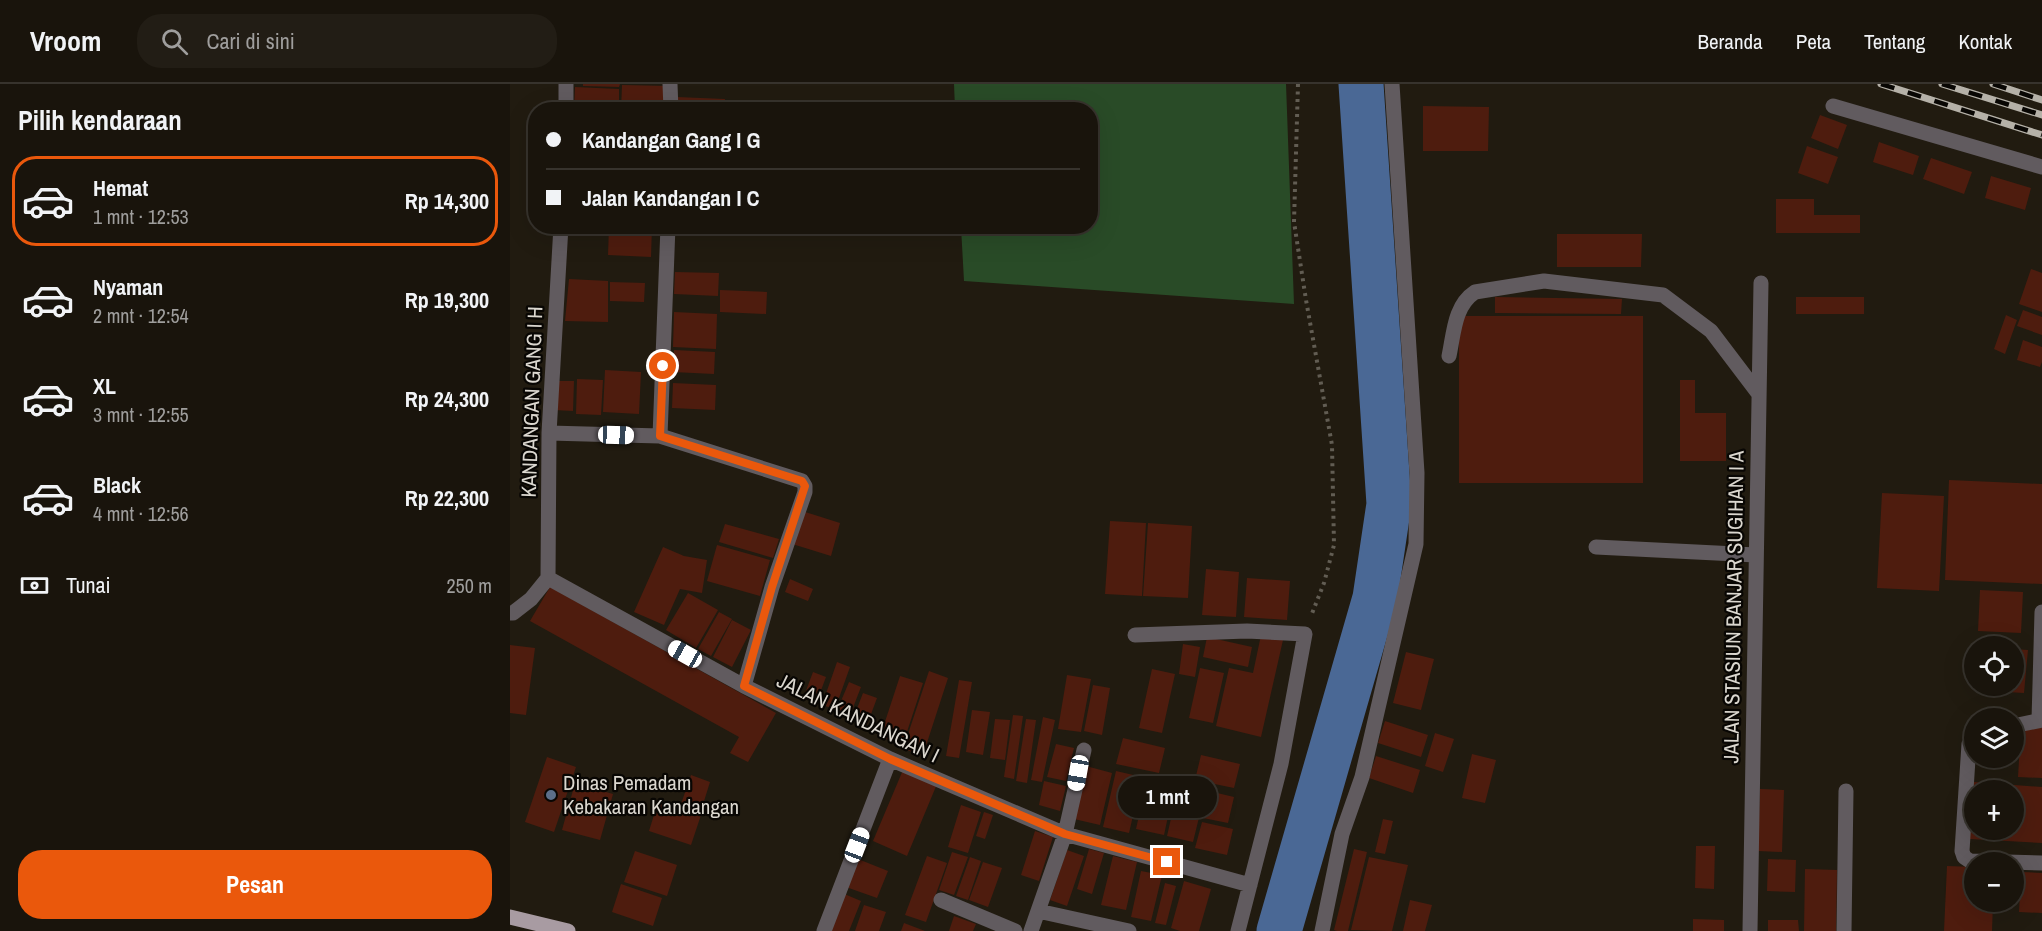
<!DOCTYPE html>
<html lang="id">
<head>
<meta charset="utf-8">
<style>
	:root { --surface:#19140c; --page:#221d15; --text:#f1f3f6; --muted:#9f9e9d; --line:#37332d; --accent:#ea580c }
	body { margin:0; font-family:"Archivo Narrow",sans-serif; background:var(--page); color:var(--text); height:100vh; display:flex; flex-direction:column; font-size:22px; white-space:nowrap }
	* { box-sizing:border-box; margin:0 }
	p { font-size:20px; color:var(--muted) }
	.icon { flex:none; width:33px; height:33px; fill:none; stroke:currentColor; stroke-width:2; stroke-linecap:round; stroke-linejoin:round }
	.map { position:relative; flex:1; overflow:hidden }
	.drawer { display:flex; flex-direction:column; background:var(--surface); width:510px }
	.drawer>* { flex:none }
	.banner { position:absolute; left:18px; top:18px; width:570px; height:132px; border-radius:24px; box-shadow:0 6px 24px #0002,0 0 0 2px var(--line); display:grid; align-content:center; height:132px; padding:0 18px; background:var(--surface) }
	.buttons { position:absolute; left:1454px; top:552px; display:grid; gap:12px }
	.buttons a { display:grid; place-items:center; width:60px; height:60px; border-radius:50%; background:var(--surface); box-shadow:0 6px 24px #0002,0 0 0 2px var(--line); font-size:30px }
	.end { position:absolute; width:27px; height:27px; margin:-14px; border:8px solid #ea580c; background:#fff; box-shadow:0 0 0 3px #fff }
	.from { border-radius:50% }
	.bubble { position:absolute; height:42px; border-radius:21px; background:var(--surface); box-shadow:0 6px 24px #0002,0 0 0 2px var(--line); font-size:20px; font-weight:700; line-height:42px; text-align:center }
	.car { position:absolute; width:18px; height:36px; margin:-18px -9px; border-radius:8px; box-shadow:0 0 4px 2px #0007; background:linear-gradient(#fff 24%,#345 0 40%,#fff 0 76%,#345 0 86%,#fff 0) }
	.banner b { display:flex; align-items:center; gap:21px; height:57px; font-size:22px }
	.banner b+b { border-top:2px solid var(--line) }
	.banner i { width:15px; height:15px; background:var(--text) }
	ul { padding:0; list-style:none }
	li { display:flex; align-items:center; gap:18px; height:90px; margin:0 12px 9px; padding:0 6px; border:3px solid transparent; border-radius:24px }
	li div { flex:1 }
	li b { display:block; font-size:22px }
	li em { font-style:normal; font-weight:700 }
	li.selected { border-color:var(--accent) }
	li>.icon { width:54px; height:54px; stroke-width:1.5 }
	h2 { padding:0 18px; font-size:27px; line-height:72px }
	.pay { display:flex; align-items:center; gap:15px; height:66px; padding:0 18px; font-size:22px }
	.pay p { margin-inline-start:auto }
	.cta { display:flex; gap:12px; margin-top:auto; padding:12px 18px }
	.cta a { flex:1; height:69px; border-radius:24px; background:var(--accent); color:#fff; font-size:24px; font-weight:700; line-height:69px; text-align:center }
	header { display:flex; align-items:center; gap:36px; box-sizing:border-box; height:84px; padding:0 30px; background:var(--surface); border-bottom:2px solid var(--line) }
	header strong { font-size:28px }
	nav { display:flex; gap:33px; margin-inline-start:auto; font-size:21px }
	.search { width:420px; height:54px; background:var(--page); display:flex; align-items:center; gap:15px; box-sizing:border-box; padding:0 21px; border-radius:24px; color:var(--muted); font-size:22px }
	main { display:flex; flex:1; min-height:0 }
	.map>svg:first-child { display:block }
	.green { fill:#294b27 }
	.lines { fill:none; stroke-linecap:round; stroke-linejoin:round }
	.river { stroke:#4a6895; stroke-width:45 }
	.building { fill:#4e1c0e }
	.path { stroke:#625d53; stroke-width:4; stroke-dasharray:3 4.5; stroke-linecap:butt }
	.minor { stroke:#615b5f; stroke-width:15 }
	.major { stroke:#a89ba2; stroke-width:15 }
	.rail-casing { stroke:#b5b1a8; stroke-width:7 }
	.rail { stroke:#080603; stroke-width:4.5; stroke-dasharray:14; stroke-linecap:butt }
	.route { stroke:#ea580c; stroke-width:8 }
	.service-dot { fill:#5c6f8a; stroke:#080603; stroke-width:2 }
	.labels { text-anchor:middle; stroke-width:4.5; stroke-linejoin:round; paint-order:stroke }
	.street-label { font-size:21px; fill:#dbd7cf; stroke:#080603 }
	.poi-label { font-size:21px; fill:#dbd7cf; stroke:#080603; text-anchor:start }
</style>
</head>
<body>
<header>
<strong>Vroom</strong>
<div class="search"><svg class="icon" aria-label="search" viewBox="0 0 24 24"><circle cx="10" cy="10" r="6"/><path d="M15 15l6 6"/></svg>Cari di sini</div>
<nav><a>Beranda</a><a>Peta</a><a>Tentang</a><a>Kontak</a></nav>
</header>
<main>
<section class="drawer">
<h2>Pilih kendaraan</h2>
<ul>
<li class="selected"><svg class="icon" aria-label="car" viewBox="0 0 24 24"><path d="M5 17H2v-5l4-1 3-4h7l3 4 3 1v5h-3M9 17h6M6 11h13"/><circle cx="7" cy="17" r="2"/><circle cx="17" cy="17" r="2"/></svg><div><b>Hemat</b><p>1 mnt · 12:53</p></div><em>Rp 14,300</em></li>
<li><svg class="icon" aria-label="car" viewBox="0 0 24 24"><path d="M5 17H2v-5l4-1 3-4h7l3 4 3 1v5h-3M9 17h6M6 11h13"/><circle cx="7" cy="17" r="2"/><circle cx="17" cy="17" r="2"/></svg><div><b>Nyaman</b><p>2 mnt · 12:54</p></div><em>Rp 19,300</em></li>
<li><svg class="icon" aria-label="car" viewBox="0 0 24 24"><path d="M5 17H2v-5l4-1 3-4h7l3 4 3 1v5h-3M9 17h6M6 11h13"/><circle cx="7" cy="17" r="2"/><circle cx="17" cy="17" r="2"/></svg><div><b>XL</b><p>3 mnt · 12:55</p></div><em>Rp 24,300</em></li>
<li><svg class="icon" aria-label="car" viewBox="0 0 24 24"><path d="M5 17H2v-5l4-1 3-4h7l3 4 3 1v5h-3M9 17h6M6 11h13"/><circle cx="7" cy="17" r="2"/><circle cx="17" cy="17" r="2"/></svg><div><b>Black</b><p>4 mnt · 12:56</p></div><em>Rp 22,300</em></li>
</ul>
<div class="pay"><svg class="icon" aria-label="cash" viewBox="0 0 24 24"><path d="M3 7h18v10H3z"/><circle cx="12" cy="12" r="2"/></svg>Tunai<p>250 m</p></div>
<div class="cta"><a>Pesan</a></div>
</section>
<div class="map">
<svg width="1532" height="847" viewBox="0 0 1532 847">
	<rect width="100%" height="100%" fill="#211b10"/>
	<path class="green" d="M444 0H776L784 220 454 197 451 143 580 142V26L445 25Z"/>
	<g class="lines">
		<path class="river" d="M769 847 865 514 879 420 851 0"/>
	</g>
	<path class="building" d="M73 0H110L109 3 73 2Z
		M112 1 158 2 157 26H111Z
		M65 3 109 5V26H64Z
		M167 13 215 15 214 26H167Z
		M913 22 979 23 978 67H913Z
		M1310 31 1337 41 1328 65 1301 54Z
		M1369 58 1409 72 1403 91 1363 78Z
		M1297 62 1328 73 1318 100 1288 89Z
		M1421 74 1462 88 1454 110 1413 95Z
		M1481 92 1521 104 1515 126 1475 114Z
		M1266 115H1304V131H1350V149H1266Z
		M99 142H142L141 173 98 171Z
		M1047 150H1132L1131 183H1047Z
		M1521 185 1532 189V228L1509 220Z
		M165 188 209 189 208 212 164 210Z
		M59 195 98 197V238L55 237Z
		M100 198 135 199 134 218 100 217Z
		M210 206 257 208 256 230 210 228Z
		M985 213 1112 215 1111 230 985 229Z
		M1286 213H1354V230H1286Z
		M1513 226 1532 233V251L1507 242Z
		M164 228 207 230 206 265 163 263Z
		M1496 231 1507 236 1495 270 1484 265Z
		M949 232H1133V399H949Z
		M1513 256 1532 263V278L1530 283 1507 276Z
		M164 266 205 268 204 290 163 288Z
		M95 286 131 288 129 330 93 328Z
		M67 295 93 296 91 331 66 330Z
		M1170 296H1185V329H1216V377H1170Z
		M45 297H64L63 327 44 326Z
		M163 299 206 301 205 326 162 324Z
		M1439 396 1532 400V500L1435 496Z
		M1372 409 1434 412 1429 507 1367 504Z
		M289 426 330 439 321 472 279 459Z
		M600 437 636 439 632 512 595 510Z
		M638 439 682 442 678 514 633 512Z
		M215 440 269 455 263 474 209 458Z
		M207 461 260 476 250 512 197 497Z
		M153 463 174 472 197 476 192 509 170 505 154 541 124 528Z
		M696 485 729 488 726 533 692 531Z
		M737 494 780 497 777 536 734 533Z
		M280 495 303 505 298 517 275 508Z
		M40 503 266 629 238 678 220 669 229 653 20 537Z
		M1470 506 1513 508 1511 549 1468 547Z
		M178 509 208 526 186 564 156 546Z
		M209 528 222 535 201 572 188 565Z
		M222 536 241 546 222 583 203 573Z
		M751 551 773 556 751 653 706 642 719 584 743 589Z
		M697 553 742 563 738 583 693 573Z
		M673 560 690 563 685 593 669 590Z
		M0 561 25 564 16 631 0 629Z
		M1503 565 1518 566 1514 609 1481 607V602H1503Z
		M896 568 924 575 911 626 883 619Z
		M327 578 340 583 325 625 312 621Z
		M690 584 714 589 703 639 679 634Z
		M642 585 665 590 652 649 629 644Z
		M419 587 438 594 413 671 393 665Z
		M303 588 316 593 307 617 294 612Z
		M557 591 581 595 571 648 548 645Z
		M390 592 413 599 393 660 370 653Z
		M449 596 462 598 449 674 436 672Z
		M339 598 351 603 339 634 326 629Z
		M583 601 600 604 592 651 574 647Z
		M353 609 367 614 357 641 343 635Z
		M462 626 480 628 473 671 456 668Z
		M503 631 513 632 504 695 494 693Z
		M533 633 545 636 532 698 521 696Z
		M485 635 500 636 495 676 480 674Z
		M516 635 526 636 517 699 506 697Z
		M875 637 918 651 911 673 868 659Z
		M1511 643 1532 644V694L1508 693Z
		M925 649 944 655 933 688 915 682Z
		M613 654 655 664 649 689 606 680Z
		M546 660 564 664 556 697 537 693Z
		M962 670 986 676 975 719 952 714Z
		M691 671 730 680 724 704 685 696Z
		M866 672 910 686 903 709 859 694Z
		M37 673 66 683 44 748 15 738Z
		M576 682 602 689 590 741 564 735Z
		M393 686 427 700 397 772 363 757Z
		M606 687 632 693 619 749 593 743Z
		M181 691 200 698 190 730 170 723Z
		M637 695 665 700 654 751 626 745Z
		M670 695 697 701 683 758 657 752Z
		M534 697 556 702 550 727 529 721Z
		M1464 698 1532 703V759L1460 755 1462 722H1464V746H1503V706H1463Z
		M65 699 103 710 90 756 52 746Z
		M1250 705 1274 706 1272 768 1248 767Z
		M699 707 724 713 718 739 693 734Z
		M148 718 191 731 181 761 139 747Z
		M451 721 471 728 458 769 438 763Z
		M474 728 483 731 475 755 466 752Z
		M873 735 883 737 875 770 865 768Z
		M692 738 723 745 717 771 685 764Z
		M525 747 543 753 529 797 511 791Z
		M1186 762H1205L1204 805 1185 804Z
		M579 765 594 769 582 810 567 805Z
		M844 765 857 768 838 847H827L824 846Z
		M557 766 574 772 557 822 540 816Z
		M125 767 167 781 157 812 114 798Z
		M442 768 458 773 444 811 429 806Z
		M417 772 437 779 416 838 395 831Z
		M603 772 627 778 616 826 591 821Z
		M460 773 471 777 458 816 446 812Z
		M859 773 898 781 882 847 841 846Z
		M348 775 378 787 367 814 336 803Z
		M1258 775 1286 776 1285 808 1257 807Z
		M473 778 492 784 478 823 459 816Z
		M1437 782 1464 783V818H1483L1482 847H1434Z
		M1295 785 1327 786 1326 847H1294Z
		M631 787 652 791 641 837 621 833Z
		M1511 788 1532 789V829L1509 828Z
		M674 797 701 805 689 847H670L661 844Z
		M655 799 666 802 656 841 645 839Z
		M111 800 152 814 143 842 102 828Z
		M332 809 351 817 339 847H317Z
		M900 816 922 821 915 847H893Z
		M354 821 376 828 369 847H345Z
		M444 832 466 840 463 847H439Z
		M1183 835 1214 836V847H1183Z
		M1258 836H1288L1289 847H1258Z
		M394 839 415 847H391Z"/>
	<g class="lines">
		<path class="path" d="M788 0 784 138 796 216 822 361 824 461 814 499 801 532"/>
		<path class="minor" d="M56 0V26
			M160 0 161 26
			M1323 22 1532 83
			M939 272C944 249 944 222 965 208L1034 197 1153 211 1201 247 1248 309
			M39 349 150 352 292 397 295 402V408L262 503 234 602
			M150 352 158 142
			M1086 463 1246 471
			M38 494 234 602 380 675 555 750 740 801
			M38 494 39 349 51 142
			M0 529H3L21 515 38 494
			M625 551 737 547 795 550 771 680 728 847
			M1529 636 1532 528
			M1503 642 1532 636
			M1464 653 1459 660 1452 767 1454 773 1460 777 1532 779
			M431 816 505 847
			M528 827 619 847
			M314 847 380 675
			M521 847 555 750 574 666
			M812 847 832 750 852 693 906 460 907 389 882 0
			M1240 847 1251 199
			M1334 847 1336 707"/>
		<path class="major" d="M0 833 58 847"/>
		<g class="rail-casing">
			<path id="rail" d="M1371 0 1532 51
				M1432 0 1532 31
				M1483 0 1532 16"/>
		</g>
		<use href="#rail" class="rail"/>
	</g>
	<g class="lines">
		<path class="route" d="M153 282 150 352 292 397 295 402 262 503 234 602 380 675 555 750 657 778"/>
	</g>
	<circle class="service-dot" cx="41" cy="711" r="6"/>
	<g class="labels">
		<g class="street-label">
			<text transform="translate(22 318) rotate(-88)" y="7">KANDANGAN GANG I H</text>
			<text transform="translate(1224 523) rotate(-89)" y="7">JALAN STASIUN BANJAR SUGIHAN I A</text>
			<text transform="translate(348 634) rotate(26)" y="7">JALAN KANDANGAN I</text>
		</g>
		<g class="poi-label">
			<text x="53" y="706">Dinas Pemadam<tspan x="53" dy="24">Kebakaran Kandangan</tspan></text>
		</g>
	</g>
</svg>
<div class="buttons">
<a><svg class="icon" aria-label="locate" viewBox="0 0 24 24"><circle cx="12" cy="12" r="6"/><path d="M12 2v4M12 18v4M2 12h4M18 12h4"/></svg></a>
<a><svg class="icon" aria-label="layers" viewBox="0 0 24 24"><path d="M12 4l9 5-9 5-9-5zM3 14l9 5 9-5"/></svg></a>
<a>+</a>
<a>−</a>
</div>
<i class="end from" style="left:153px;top:282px"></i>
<i class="end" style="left:657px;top:778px"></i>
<div class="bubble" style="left:608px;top:692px;width:99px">1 mnt</div>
<i class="car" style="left:106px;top:351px;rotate:92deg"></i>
<i class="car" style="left:175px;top:570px;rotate:299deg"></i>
<i class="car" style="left:568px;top:689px;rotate:190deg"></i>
<i class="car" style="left:347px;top:761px;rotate:21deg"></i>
<div class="banner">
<b><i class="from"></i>Kandangan Gang I G</b>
<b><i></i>Jalan Kandangan I C</b>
</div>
</div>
</main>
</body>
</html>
